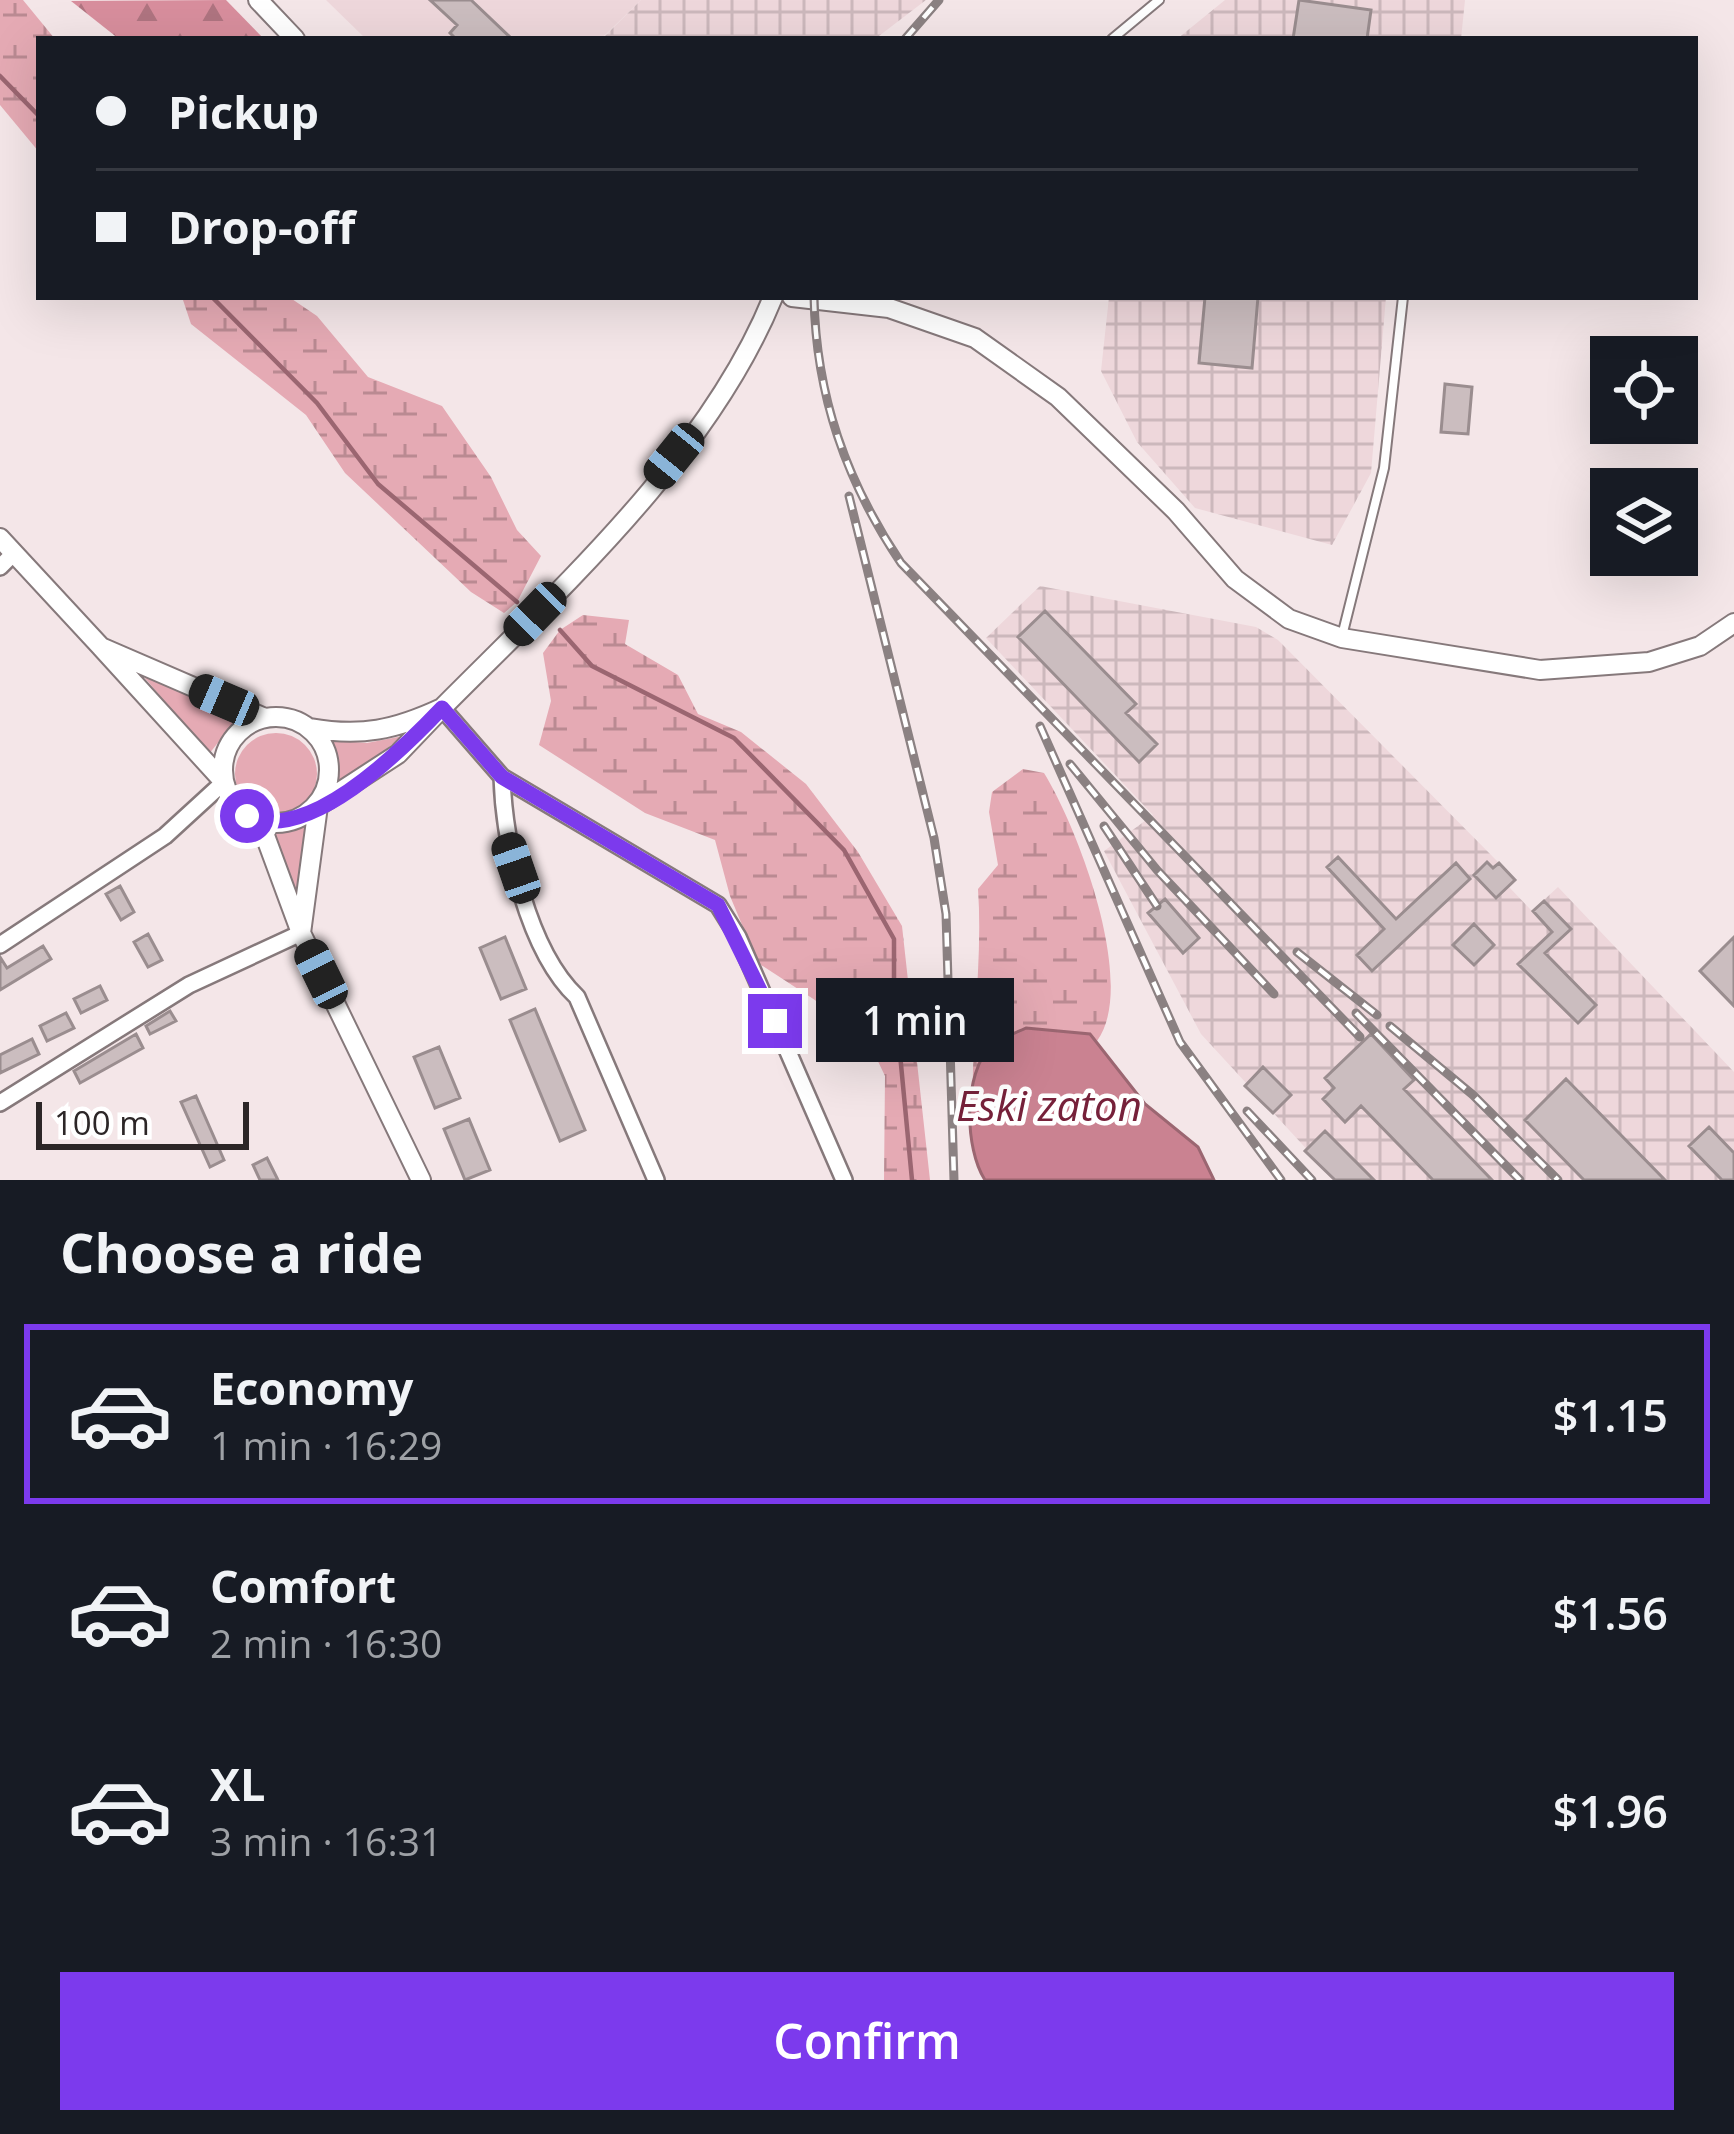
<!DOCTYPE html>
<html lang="en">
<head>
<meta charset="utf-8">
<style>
	:root { --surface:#171b24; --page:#20242c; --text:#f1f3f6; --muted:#9ea1a6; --line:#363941; --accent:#7c3aed }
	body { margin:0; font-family:"Open Sans",sans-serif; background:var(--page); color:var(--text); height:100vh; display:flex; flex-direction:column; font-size:45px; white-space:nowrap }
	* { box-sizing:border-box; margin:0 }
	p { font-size:39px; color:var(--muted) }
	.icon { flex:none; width:66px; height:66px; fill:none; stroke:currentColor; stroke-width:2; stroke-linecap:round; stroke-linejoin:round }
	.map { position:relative; height:1180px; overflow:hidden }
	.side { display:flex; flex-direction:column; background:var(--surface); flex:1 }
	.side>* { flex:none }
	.guide { position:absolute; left:36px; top:36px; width:1662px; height:264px; border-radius:0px; box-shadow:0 12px 48px #0002; display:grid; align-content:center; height:264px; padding:0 60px; background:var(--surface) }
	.fabs { position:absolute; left:1590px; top:336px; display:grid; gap:24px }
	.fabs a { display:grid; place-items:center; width:108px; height:108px; border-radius:0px; background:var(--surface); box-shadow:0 12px 48px #0002; font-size:60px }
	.scale { position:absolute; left:36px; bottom:30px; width:213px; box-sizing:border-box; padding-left:12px; border:6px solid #2c2627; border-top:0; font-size:33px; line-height:42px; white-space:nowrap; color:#2c2627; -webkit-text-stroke:9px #fff; paint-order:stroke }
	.end { position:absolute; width:54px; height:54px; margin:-27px; border:15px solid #7c3aed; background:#fff; box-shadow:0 0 0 6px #fff }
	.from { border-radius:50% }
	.bubble { position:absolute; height:84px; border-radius:0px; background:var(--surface); box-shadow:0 12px 48px #0002; font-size:39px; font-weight:600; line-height:84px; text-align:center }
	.car { position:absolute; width:36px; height:72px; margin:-36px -18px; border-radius:15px; box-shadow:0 0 9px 3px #0007; background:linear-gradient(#222 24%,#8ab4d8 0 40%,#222 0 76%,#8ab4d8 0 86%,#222 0) }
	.guide b { display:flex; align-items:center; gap:42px; height:114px; font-size:45px }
	.guide b+b { border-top:3px solid var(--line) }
	.guide i { width:30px; height:30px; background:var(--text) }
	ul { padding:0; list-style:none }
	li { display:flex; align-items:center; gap:36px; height:180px; margin:0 24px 18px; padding:0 36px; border:6px solid transparent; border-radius:0px }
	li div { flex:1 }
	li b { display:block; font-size:45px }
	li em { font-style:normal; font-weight:600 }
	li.on { border-color:var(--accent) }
	li>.icon { width:108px; height:108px; stroke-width:1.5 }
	h2 { padding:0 60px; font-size:54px; line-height:144px }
	.button { display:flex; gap:24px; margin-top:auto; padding:24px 60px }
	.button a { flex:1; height:138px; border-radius:0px; background:var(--accent); color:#fff; font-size:48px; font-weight:600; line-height:138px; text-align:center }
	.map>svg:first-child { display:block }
	.built { fill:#eed7db }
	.industrial { fill:url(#industrial-grid) }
	.grass { fill:#e5aab4 }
	.forest { fill:url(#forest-firs) }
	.wetland { fill:url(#wetland-marsh) }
	.water { fill:#ca8291; stroke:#9b6671; stroke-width:3 }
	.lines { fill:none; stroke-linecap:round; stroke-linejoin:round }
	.stream { stroke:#9b6671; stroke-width:4.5 }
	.building { fill:#cbbdbf; stroke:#9a8d8f; stroke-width:3 }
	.service-casing { stroke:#86797b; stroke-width:12 }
	.minor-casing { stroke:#86797b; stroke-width:20 }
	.tertiary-casing { stroke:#86797b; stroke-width:22 }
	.service { stroke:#fff; stroke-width:8 }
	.minor { stroke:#fff; stroke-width:15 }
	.tertiary { stroke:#fff; stroke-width:18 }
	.rail-casing { stroke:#8b8182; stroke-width:9 }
	.rail { stroke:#fff; stroke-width:4.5; stroke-dasharray:14; stroke-linecap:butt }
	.route { stroke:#7c3aed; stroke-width:15 }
	.labels { text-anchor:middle; stroke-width:9; stroke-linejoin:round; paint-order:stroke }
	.water-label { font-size:42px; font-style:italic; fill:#76213a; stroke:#fff }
</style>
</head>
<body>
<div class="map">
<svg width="1734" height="1180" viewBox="0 0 1734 1180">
	<defs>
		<pattern id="industrial-grid" width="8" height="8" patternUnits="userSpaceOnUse" patternTransform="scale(3)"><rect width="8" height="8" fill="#eed7db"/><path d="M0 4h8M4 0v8" fill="none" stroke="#ccb8bc"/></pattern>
		<pattern id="forest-firs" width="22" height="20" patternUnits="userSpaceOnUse" patternTransform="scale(3)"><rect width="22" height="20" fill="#d88e9d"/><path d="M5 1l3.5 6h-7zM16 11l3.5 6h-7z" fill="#af7480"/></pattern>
		<pattern id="wetland-marsh" width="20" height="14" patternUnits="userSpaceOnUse" patternTransform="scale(3)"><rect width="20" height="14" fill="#e5aab4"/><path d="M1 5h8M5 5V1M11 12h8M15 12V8" fill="none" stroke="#ba8a92"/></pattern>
	</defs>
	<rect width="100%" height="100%" fill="#f4e6e8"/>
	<path class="built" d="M326 0H641L601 39H366Z"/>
	<path class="industrial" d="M641 0H926L875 39H602Z
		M1225 0H1465L1461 39H1177Z
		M1109 297H1386L1371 473 1332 545 1195 508 1137 442 1101 371Z
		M1040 586 1256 627 1278 640 1499 863 1515 880 1509 887 1532 911 1558 887 1734 1072V1180H1335L1201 1034 1104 851 1153 815 986 638Z"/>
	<path class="grass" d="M144 677 239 716 209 754Z
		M235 774a41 41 0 1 1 82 0a41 41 0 1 1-82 0Z
		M403 736 336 788 338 767 330 740 367 743Z
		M310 821 297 905 268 830Z"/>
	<path class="forest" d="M226 0 264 39H119L71 1Z"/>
	<path class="wetland" d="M0 0H23L55 39H39V152L0 105Z
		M182 297H289L317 316 368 377 442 406 491 477 517 530 541 556 517 602 504 613 471 592 345 473 306 415 191 324Z
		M583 615 629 620 625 644 678 675 698 714 741 732 806 784 858 852 902 926 930 1180H884L885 1076 864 1032 758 963 730 896 715 840 645 813 539 745 551 701 543 653 560 630Z
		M1023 769 1044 773C1078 828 1138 985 1097 1041L1090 1034 975 1077 973 1105C971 1032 983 962 978 889L998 865 989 812 992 792Z"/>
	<path class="water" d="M1026 1028 1090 1034 1145 1104 1198 1147 1214 1180H985C965 1150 962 1073 992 1045 1000 1038 1016 1033 1026 1028Z"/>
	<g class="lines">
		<path class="stream" d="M0 76 39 116
			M212 297 317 403 378 484 517 602
			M560 630 592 666 734 738 844 850 894 939V991L912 1180"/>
	</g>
	<path class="building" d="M430 0H471L512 39H456L450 33 457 25Z
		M1299 0 1371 10 1367 39H1293Z
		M1205 297H1258L1252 368 1199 363Z
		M1445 384 1472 387 1468 434 1441 432Z
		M1045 611 1136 704 1126 713 1157 744 1139 762 1018 637Z
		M1338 857 1396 919 1456 863 1470 879 1372 971 1357 955 1384 929 1327 867Z
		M1487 862 1493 868 1499 863 1515 880 1496 898 1474 875Z
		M120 886 134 912 121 920 106 894Z
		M1165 899 1199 938 1183 953 1148 913Z
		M1544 901 1571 929 1545 953 1596 1005 1578 1023 1518 964 1552 932 1533 911Z
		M1474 924 1494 945 1474 965 1453 945Z
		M148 934 162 960 148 967 134 942Z
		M505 937 526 989 501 999 480 948Z
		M1734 937V1006L1700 971Z
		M43 946 51 959 0 990V957L7 968Z
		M100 986 107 1000 81 1013 74 999Z
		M535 1009 585 1130 560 1141 510 1020Z
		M170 1011 176 1021 150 1034 146 1026Z
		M66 1013 74 1028 47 1041 40 1026Z
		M136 1034 143 1048 80 1083 74 1071Z
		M1371 1034 1414 1080 1404 1089 1492 1180H1433L1361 1106 1345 1122 1323 1099 1334 1088 1325 1078Z
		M32 1039 39 1054 0 1073V1055Z
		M439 1047 460 1098 435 1108 414 1057Z
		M1263 1067 1291 1095 1273 1113 1245 1086Z
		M1566 1079 1665 1180H1584L1525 1120Z
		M196 1096 224 1160 210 1167 181 1102Z
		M469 1119 490 1170 465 1180 444 1129Z
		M1709 1127 1734 1153V1180H1722L1689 1146Z
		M1325 1131 1374 1180H1335L1305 1151Z
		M267 1158 278 1180H260L253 1165Z"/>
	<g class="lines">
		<g class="service-casing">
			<path id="service" d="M1112 39 1159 0
				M1342 636 1384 468 1403 297"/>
		</g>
		<g class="minor-casing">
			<path id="minor" d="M0 567 14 553
				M442 708 502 777 718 905 738 937 844 1180
				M502 777C504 843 528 951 577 997L656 1180
				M0 945 165 836 224 782
				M0 1103 189 985 301 933"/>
		</g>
		<g class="tertiary-casing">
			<path id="tertiary" d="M258 0 295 39
				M792 297 889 308 975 338 1058 397 1176 511 1235 579 1289 619 1342 638 1540 670 1649 662 1700 646 1734 623
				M0 538 101 647
				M442 708C560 589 709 455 773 297
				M223 770a53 53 0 1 1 106 0a53 53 0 1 1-106 0Z
				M224 782 101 647 265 718
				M260 822 301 933 318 806 398 754 442 708C395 730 361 737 310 728
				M301 933 421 1180"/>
		</g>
		<use href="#service" class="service"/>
		<use href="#minor" class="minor"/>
		<use href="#tertiary" class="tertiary"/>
		<g class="rail-casing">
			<path id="rail" d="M905 39 939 0
				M814 297C816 396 846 481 901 563L1360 1037
				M849 496 934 838 946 914 954 1180
				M1040 726 1180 1042 1281 1180
				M1070 764 1157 870 1274 994
				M1104 826 1157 906
				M1297 952 1377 1015
				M1356 1013 1520 1180
				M1390 1026 1473 1095 1558 1180
				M1247 1111 1312 1180"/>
		</g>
		<use href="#rail" class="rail"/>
	</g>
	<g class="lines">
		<path class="route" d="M247 816C309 844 402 750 442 708L502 777 718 905 775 1021"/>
	</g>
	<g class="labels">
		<g class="water-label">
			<text x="1049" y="1121">Eski zaton</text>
		</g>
	</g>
</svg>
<div class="fabs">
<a><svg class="icon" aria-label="locate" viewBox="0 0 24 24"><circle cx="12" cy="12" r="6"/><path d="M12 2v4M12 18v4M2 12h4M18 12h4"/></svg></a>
<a><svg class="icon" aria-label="layers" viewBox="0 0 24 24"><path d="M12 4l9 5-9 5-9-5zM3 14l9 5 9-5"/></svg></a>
</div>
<div class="scale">100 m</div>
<i class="end from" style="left:247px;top:816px"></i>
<i class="end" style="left:775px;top:1021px"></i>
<div class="bubble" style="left:816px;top:978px;width:198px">1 min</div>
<i class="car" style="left:674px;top:456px;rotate:219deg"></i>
<i class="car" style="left:535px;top:614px;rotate:224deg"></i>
<i class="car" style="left:224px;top:700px;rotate:293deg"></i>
<i class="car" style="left:516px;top:868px;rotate:341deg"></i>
<i class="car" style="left:321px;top:974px;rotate:334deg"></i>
<div class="guide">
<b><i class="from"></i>Pickup</b>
<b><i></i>Drop-off</b>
</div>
</div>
<section class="side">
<h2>Choose a ride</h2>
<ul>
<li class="on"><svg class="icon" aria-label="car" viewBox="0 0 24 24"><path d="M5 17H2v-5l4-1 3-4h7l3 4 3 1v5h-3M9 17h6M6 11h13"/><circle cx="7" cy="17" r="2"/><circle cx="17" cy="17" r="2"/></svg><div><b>Economy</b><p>1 min · 16:29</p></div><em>$1.15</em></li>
<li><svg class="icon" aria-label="car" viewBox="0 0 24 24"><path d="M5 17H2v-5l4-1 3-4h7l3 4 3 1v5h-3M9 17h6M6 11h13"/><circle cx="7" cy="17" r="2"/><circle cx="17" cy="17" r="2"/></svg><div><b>Comfort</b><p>2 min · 16:30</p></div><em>$1.56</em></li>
<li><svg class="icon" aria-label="car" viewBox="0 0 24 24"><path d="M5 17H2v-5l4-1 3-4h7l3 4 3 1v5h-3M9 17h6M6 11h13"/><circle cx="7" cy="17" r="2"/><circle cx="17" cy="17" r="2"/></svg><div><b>XL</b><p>3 min · 16:31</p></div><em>$1.96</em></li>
</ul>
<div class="button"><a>Confirm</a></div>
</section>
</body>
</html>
